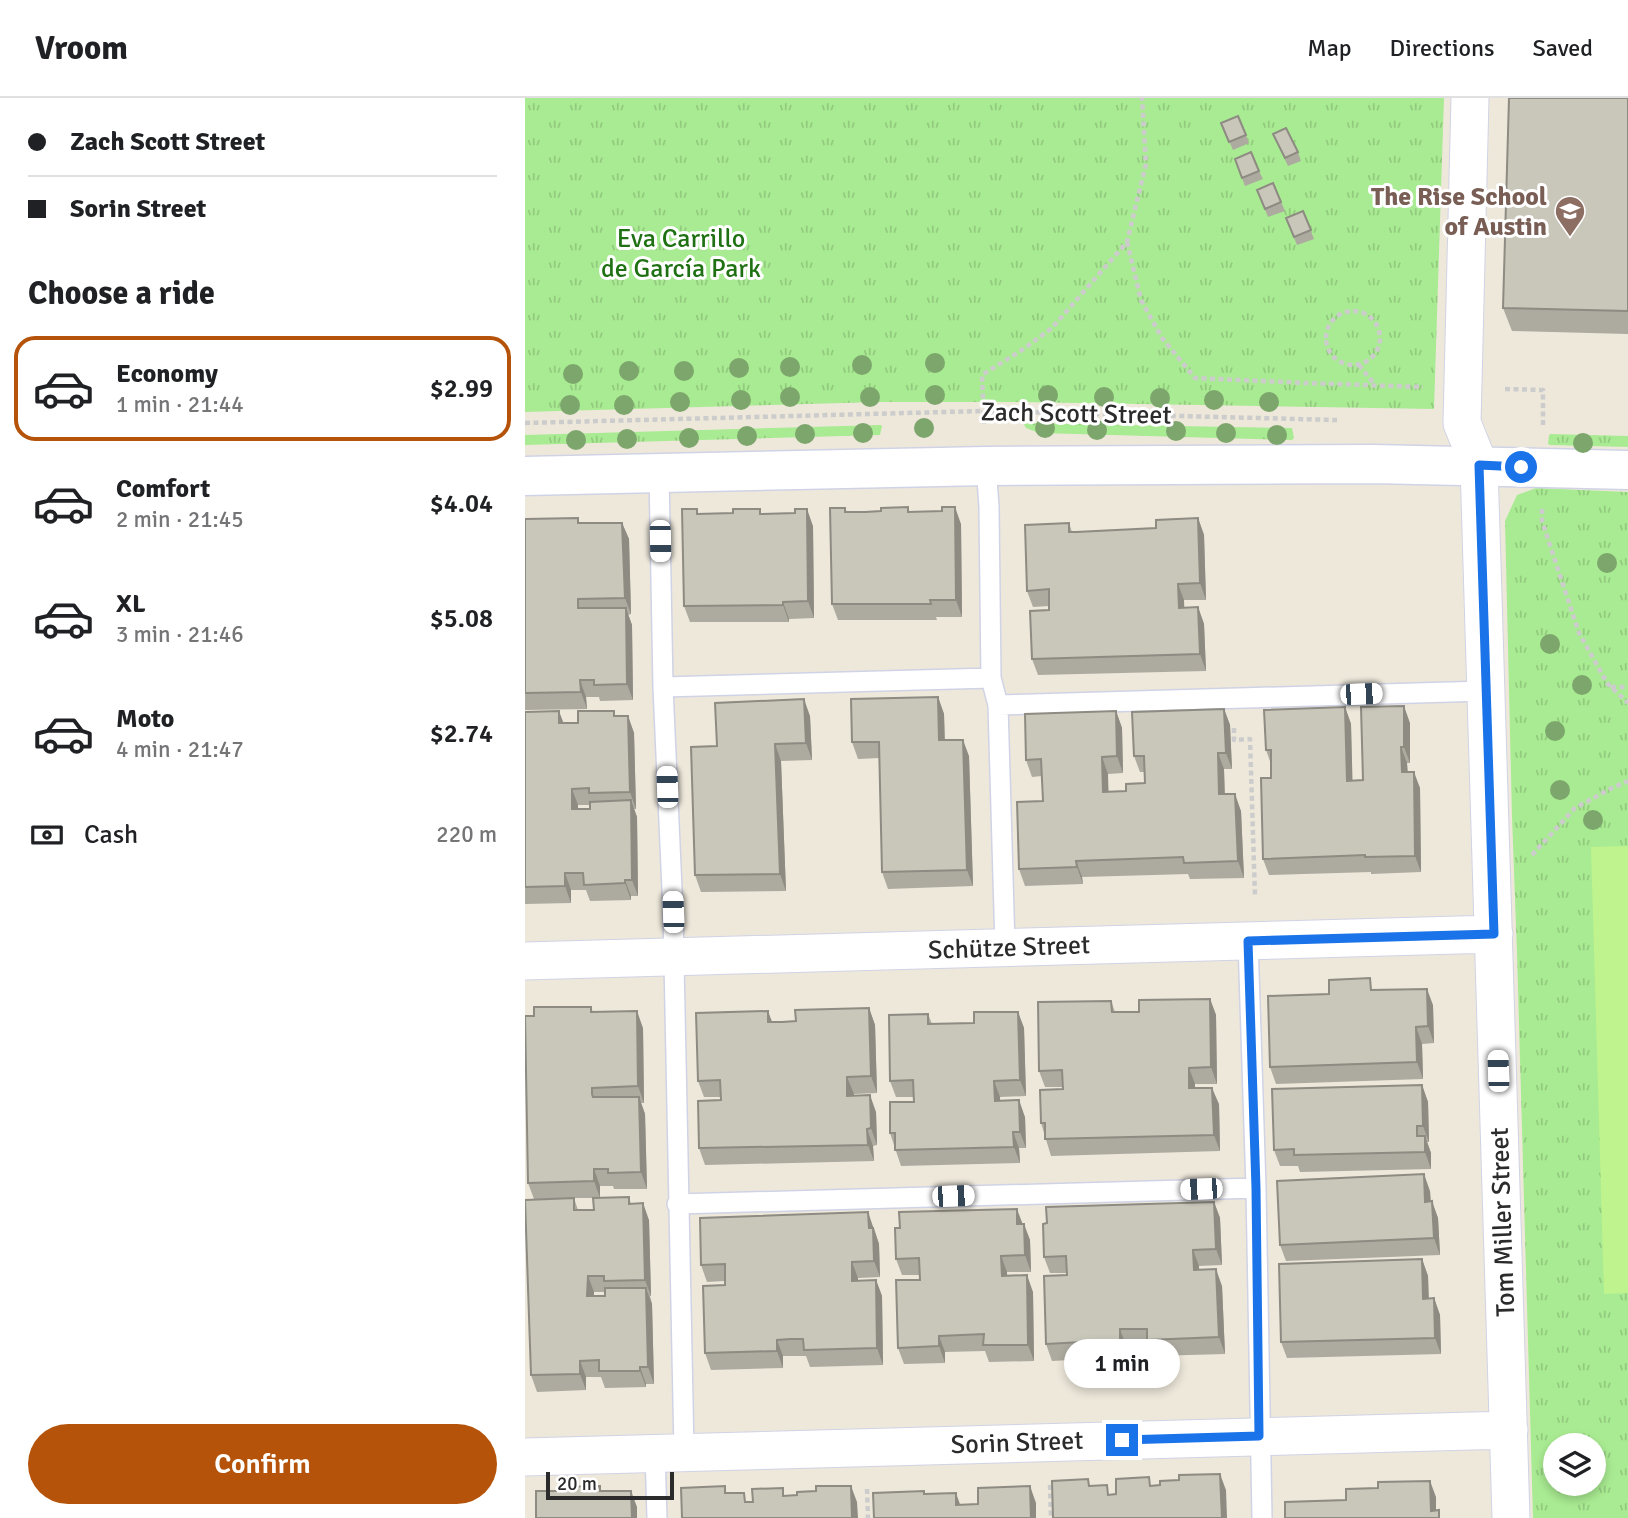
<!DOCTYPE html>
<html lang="en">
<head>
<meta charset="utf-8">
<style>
	:root { --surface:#fff; --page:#f2f2f2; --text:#202124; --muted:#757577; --line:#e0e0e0; --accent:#b45309 }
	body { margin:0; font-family:Signika,sans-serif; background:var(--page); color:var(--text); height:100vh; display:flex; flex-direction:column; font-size:26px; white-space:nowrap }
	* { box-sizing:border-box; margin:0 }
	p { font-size:23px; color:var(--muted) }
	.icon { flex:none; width:38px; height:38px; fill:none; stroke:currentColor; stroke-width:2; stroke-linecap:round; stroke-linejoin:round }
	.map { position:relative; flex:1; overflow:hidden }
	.side { display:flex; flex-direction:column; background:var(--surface); width:525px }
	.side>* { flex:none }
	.hud { display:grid; align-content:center; height:154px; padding:0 28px; background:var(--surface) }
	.fabs { position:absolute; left:1018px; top:1335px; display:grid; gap:14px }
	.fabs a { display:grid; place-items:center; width:63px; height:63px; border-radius:50%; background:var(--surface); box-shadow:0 4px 10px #0003; font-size:35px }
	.scale { position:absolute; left:21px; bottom:18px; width:128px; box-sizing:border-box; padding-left:7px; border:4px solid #2b2b2b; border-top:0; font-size:19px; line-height:24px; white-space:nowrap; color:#2b2b2b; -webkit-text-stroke:5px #fff; paint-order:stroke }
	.end { position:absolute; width:32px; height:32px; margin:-16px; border:9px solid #1a73e8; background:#fff; box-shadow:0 0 0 4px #fff }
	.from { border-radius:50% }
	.bubble { position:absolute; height:49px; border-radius:24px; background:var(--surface); box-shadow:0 4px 10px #0003; font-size:23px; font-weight:600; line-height:49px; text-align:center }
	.car { position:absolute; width:21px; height:42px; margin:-21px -10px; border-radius:9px; box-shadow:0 0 5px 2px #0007; background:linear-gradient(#fff 24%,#345 0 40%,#fff 0 76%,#345 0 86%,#fff 0) }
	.hud b { display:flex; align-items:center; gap:24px; height:66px; font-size:26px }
	.hud b+b { border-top:2px solid var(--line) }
	.hud i { width:18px; height:18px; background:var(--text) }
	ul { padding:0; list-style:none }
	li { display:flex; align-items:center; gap:21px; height:105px; margin:0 14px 10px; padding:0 14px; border:4px solid transparent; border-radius:21px }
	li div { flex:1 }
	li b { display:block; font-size:26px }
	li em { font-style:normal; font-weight:600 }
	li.current { border-color:var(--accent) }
	li>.icon { width:63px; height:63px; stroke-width:1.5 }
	h2 { padding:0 28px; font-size:32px; line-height:84px }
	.pay { display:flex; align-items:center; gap:18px; height:77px; padding:0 28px; font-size:26px }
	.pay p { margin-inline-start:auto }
	.cta { display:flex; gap:14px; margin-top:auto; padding:14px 28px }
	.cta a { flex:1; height:80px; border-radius:42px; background:var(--accent); color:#fff; font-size:28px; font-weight:600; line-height:80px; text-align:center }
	header { display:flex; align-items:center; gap:42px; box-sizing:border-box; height:98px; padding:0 35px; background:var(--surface); border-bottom:2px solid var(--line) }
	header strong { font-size:33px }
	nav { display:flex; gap:38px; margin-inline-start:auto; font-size:24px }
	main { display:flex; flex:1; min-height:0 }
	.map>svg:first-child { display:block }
	.grass { fill:url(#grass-tufts); fill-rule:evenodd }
	.pitch { fill:#bff38d }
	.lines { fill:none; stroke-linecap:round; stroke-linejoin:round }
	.lane-casing { stroke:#d0d3e5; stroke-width:22 }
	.street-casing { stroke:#d0d3e5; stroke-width:39 }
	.secondary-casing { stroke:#d0d3e5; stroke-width:41 }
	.path { stroke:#ccc; stroke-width:4.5; stroke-dasharray:5 3.5; stroke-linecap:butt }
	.lane { stroke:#fff; stroke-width:19 }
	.street { stroke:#fff; stroke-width:37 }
	.secondary { stroke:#fff; stroke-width:38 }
	.tree { fill:#7ca66c }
	.wall { fill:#adaaa0; fill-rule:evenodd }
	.shaded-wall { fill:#8d8b82 }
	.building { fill:#c9c6ba; stroke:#8d8b82; stroke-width:2 }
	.route { stroke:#1a73e8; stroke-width:9 }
	.labels { text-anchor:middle; stroke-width:6; stroke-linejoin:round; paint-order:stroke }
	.education-label { font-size:26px; font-weight:bold; fill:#785e54; stroke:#fff; text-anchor:end }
	.park-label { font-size:26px; fill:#1e7012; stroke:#fff }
	.street-label { font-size:26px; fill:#2b2b2b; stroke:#fff }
</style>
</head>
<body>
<header>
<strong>Vroom</strong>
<nav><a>Map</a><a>Directions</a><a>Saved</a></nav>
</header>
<main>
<section class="side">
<div class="hud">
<b><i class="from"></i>Zach Scott Street</b>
<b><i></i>Sorin Street</b>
</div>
<h2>Choose a ride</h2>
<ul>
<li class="current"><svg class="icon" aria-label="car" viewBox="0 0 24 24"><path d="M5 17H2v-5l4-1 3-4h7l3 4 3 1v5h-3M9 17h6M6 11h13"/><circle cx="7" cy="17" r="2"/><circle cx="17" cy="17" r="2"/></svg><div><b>Economy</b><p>1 min · 21:44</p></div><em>$2.99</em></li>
<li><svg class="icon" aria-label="car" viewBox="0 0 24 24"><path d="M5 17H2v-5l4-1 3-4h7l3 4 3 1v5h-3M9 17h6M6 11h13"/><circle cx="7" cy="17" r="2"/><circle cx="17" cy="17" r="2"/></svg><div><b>Comfort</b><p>2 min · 21:45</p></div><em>$4.04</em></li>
<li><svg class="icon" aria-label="car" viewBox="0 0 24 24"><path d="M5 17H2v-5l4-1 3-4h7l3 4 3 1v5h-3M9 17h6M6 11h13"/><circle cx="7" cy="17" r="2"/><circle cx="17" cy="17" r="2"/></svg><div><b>XL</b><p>3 min · 21:46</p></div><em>$5.08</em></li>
<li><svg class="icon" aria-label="car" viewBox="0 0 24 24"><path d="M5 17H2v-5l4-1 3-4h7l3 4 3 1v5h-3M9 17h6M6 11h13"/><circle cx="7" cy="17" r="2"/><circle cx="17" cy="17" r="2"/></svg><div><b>Moto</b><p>4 min · 21:47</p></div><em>$2.74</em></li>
</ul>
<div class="pay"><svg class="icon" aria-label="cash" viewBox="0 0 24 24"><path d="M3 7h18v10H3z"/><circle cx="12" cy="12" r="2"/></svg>Cash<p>220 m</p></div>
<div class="cta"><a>Confirm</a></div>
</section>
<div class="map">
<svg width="1103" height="1420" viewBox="0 0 1103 1420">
	<defs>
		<pattern id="grass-tufts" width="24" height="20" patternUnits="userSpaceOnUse" patternTransform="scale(1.75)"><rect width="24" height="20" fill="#a9eb92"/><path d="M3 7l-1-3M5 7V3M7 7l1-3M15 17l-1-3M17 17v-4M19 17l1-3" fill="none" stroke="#92ca7e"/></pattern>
	</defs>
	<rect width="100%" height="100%" fill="#eee8db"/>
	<path class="grass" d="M0 0H919L909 311 496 304H355L0 314Z
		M498 325 767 330 769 340 767 342 514 335 501 330Z
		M356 327 357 328 355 337 0 347V337Z
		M1025 336 1103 338V349L1025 347 1023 346 1024 338Z
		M1011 390 1103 394V1420H1008L992 855 987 719 980 423 992 397ZM1031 1348H1069V1386H1031Z"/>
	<path class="pitch" d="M1103 748V1195L1079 1196 1066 749Z"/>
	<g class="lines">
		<g class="lane-casing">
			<path id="lane" d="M461 368 464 409 466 580 473 607 480 849
				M134 375 138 589 148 814 159 1353
				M138 589 466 580
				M473 607 960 593
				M723 843 731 1090 737 1420
				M152 1106 731 1090
				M130 1354 132 1420"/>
		</g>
		<g class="street-casing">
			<path id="street" d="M945 0 937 325 954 367 986 1420
				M0 863 969 836
				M0 1359 984 1332"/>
		</g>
		<g class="secondary-casing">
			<path id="secondary" d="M0 378 461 368 848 366 1103 372"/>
		</g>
		<path class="path" d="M602 144 616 202 637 240 670 280 781 285 898 289
			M801 240a27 27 0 1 1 54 0a27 27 0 1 1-54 0Z
			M834 267 850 287
			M980 291 1018 292V329
			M0 325 458 313 812 322
			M459 326 457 277 497 252 527 230 602 144 621 66 617 0
			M1017 411V423L1054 535 1082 585 1103 605
			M1086 589H1103
			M709 630V642L725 641 730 798
			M1007 757 1050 710 1087 690 1103 683
			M525 1387 526 1420
			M342 1391 343 1420"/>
		<use href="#lane" class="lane"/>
		<use href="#street" class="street"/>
		<use href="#secondary" class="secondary"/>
	</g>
	<g class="tree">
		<circle cx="410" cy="265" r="10"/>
		<circle cx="337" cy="267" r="10"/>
		<circle cx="265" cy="269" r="10"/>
		<circle cx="214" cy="270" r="10"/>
		<circle cx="104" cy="273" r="10"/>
		<circle cx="159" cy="273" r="10"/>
		<circle cx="48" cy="276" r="10"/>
		<circle cx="410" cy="297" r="10"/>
		<circle cx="523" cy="297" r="10"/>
		<circle cx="265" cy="299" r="10"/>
		<circle cx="345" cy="299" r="10"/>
		<circle cx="579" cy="299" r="10"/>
		<circle cx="635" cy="300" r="10"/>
		<circle cx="216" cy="302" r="10"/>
		<circle cx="689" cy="302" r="10"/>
		<circle cx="155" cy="304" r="10"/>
		<circle cx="744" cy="304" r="10"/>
		<circle cx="45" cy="307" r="10"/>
		<circle cx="99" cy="307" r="10"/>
		<circle cx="399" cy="330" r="10"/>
		<circle cx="520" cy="330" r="10"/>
		<circle cx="572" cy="332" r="10"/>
		<circle cx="651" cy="333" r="10"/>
		<circle cx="338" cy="335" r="10"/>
		<circle cx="701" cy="335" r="10"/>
		<circle cx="280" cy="336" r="10"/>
		<circle cx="752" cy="337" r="10"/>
		<circle cx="222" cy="338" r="10"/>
		<circle cx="164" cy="340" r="10"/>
		<circle cx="102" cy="341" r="10"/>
		<circle cx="51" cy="342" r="10"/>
		<circle cx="1058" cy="345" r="10"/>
		<circle cx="1082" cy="465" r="10"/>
		<circle cx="1025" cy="546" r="10"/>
		<circle cx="1057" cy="587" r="10"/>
		<circle cx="1030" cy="633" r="10"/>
		<circle cx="1035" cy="692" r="10"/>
		<circle cx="1068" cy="722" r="10"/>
	</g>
	<path class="wall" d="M1103 0V236L987 233 978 210Z
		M696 25 721 37 724 45 708 52Z
		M748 36 773 54 776 63 763 68Z
		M710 61 734 73 738 81 720 88Z
		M748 85 760 113 743 119 732 92Z
		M778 113 789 141 772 147 761 120Z
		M320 410 322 414H385L436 426 437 519H411L412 522H313L307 506Z
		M174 416H237L288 428 289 520 264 521V524H165L159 508Z
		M673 420 679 437 681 502H659V510L673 509 679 526 681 573 513 577 507 561 524 512V508L508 509 502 493 544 425 547 434 631 430Z
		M0 421 55 425H97L104 441 106 516 103 517 107 527 108 602 75 603 74 599H61L62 611 0 612Z
		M413 599 419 616 420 642 444 658 448 788 363 791 357 774 354 660 333 661 327 644Z
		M820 609 826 626 827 683 838 682 885 625V665H882L883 674 895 690 896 774 846 776V774L744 777 738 761 746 680V666L741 652Z
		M699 611 705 627 707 671H699L700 696 716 713 719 780 665 781 663 776 557 779 558 786 500 788 494 771 518 703 517 678 507 679 501 662 591 613 597 630 598 675 583 676V693H601L620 685 619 674H615L609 658Z
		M0 614 38 625H53L91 618H103L109 635 111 711H109L112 719 113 798H106V802L65 803 61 792H46V805L0 806ZM53 707H65V711H53Z
		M285 618 287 662 256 663 261 793 176 794 170 777 192 648Z
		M850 892 908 907 909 945 897 946 898 981 751 986 745 969 804 896Z
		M685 901 691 917 692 986H670V990L694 1006 695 1053 526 1058 516 1025 538 991V989H520L514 973 586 903 590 914H614Z
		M66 909 68 914 118 930 119 1005H116L120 1016 122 1091H89L88 1088H75V1100H49L53 1112H69L104 1099 106 1106 124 1122 126 1198H125L127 1206 129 1286H121V1289L80 1290 76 1279H61V1292L12 1294 6 1277 9 1101 3 1085 9 918ZM69 1194H80V1198H69Z
		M344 910 350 927 352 995 329 996V998L351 1014 352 1047 348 1048 349 1063 180 1067 174 1050 196 1002V999H179L173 983 247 924 271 923Z
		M493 914 499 930 501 998 475 999V1003L500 1019 501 1050H494L495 1065 376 1068 365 1035 389 1004 388 999H371L365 983 403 916 407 926 449 925Z
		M897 987 903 1004 904 1044H902L906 1055V1071L775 1074 773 1068H755L749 1052Z
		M905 1093 906 1103 913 1120 915 1157 761 1163 755 1147Z
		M689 1104 695 1120 697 1167 674 1168V1172L697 1188 700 1256 628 1258 624 1247 601 1248V1259L527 1263 521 1246 542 1175H525L519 1159Z
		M498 1126 505 1142 506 1174H482V1178L508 1194 509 1263 464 1264 460 1253 420 1254V1265L379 1266 373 1250 395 1182 394 1177H377L371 1161Z
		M349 1130 354 1146 355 1179 333 1180V1182H351L357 1198 358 1267 285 1269 281 1258H258V1270L186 1272 180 1255 200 1187V1183L182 1184 176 1167Z
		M897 1161 903 1178 904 1201 909 1200 915 1217 916 1256 762 1260 756 1244Z"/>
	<path class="shaded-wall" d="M430 409 436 426 437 519 431 502Z
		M282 411 288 428 289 520 283 503Z
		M673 420 679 437 681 502 675 485Z
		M97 425 104 441 106 516 100 500Z
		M653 486 659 502 660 526 654 510Z
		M258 504 264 521V524L258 507Z
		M673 509 679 526 681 573 675 556Z
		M101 510 107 527 108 602 102 586Z
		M55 582 61 599 62 611 56 594Z
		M413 599 419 616 420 659 414 642Z
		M279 601 285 618 287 662 281 645Z
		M879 608 885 625V665L879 649Z
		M820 609 826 626 828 700 822 683Z
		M699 611 705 627 707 671 701 655Z
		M34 613 40 629 34 625Z
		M591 613 597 630 598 675 592 658Z
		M103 618 109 635 111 711 105 694Z
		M438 642 444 658 448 788 442 772Z
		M250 646 256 663 261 793 255 776Z
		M876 649 882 665 883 690 877 674Z
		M693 655 699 671 700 713 694 696Z
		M577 659 583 676 584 710 578 694Z
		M889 674 895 690 896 774 890 758Z
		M47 691 53 707V718L47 711Z
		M710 696 716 713 719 780 713 763Z
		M106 702 112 719 113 798 107 782Z
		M551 763 557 779 558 786 552 769Z
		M40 775 46 792V805L40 788Z
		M100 782 106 798V802L100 785Z
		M902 891 908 907 909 945 903 928Z
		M685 901 691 917 692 986 686 969Z
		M344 910 350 927 352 995 346 978Z
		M112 913 118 930 119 1005 113 988Z
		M243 913 249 929 243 924Z
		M493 914 499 930 501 998 495 982Z
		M891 929 897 946 898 981 892 964Z
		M664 970 670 986V1006L664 990Z
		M322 979 329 996V1015L322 998Z
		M469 983 475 999 476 1019 470 1003Z
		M897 987 903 1004 904 1044 898 1028Z
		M687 990 694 1006 695 1053 689 1037Z
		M345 997 351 1014 352 1047 346 1030Z
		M114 999 120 1016 122 1091 116 1074Z
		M494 1002 500 1019 501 1050 495 1034Z
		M342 1031 348 1048 349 1063 343 1047Z
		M488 1034 494 1050 495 1065 489 1049Z
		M900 1038 906 1055V1071L900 1054Z
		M69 1071 75 1088V1100L69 1083Z
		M899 1076 905 1093 906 1120 900 1104Z
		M907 1103 913 1120 915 1157 909 1140Z
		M689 1104 695 1120 697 1167 691 1151Z
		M118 1105 124 1122 126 1198 120 1182Z
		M492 1111 498 1127 492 1126Z
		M343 1114 354 1146 355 1179 349 1163 344 1130Z
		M499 1126 505 1142 506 1174 500 1157Z
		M668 1152 674 1168 675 1189 669 1172Z
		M476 1158 482 1174 483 1194 477 1178Z
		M897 1161 903 1178 904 1217 898 1201Z
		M327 1164 333 1180V1199L327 1183Z
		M691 1171 697 1188 700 1256 694 1239Z
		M502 1177 508 1194 509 1263 503 1247Z
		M63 1178 69 1194 68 1215 62 1198Z
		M351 1182 357 1198 358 1267 352 1250Z
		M121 1190 127 1206 129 1286 123 1269Z
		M909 1200 915 1217 916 1256 910 1240Z
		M595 1231 601 1248V1259L595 1242Z
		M414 1238 420 1254V1265L414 1248Z
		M252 1242 258 1258V1270L252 1253Z
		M55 1263 61 1279V1292L55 1276Z
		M115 1269 121 1286V1289L115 1273Z
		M695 1376 701 1392 702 1420H697Z
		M905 1383 911 1399V1420L906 1413Z
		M326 1388 332 1404 333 1420H327Z
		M505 1388 511 1405V1420H506Z
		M106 1393 112 1409V1420H107Z
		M431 1395 437 1412 431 1407Z"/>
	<path class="building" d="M984 0H1103V213L978 210Z
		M713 18 721 37 704 44 696 25Z
		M761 30 773 54 760 60 748 36Z
		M726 54 734 73 717 80 710 61Z
		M748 85 756 104 740 111 732 92Z
		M778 113 786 132 769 139 761 120Z
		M383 409V414L417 413V409H430L431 502H405L406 506H307L305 410H320V414H340L356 413V410Z
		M157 411H172V416L208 415V411H235V416L270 415V411H282L283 503 258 504V507L159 508Z
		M53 420V425H97L100 500 53 501V510H101L102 586 69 587V582H55L56 594 0 595V421Z
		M673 420 675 485 653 486 654 510 673 509 675 556 507 561 505 513 524 512V491L502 493 500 427 544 425V434H551L631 430V422Z
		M413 599 414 642H438L442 772 357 774 354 644H327L326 601Z
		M279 601 281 645 250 646 255 776 170 777 166 649 192 648 190 605Z
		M879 608V649H876L877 674H889L890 758 840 759V757L738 761 736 680H746V652H741L739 612 820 609 822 683 838 682 836 609Z
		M699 611 701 655H693L694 696H710L713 763 659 765 658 759 551 763 552 769 494 771 492 704 518 703 516 661 501 662 500 616 591 613 592 658 577 659 578 694 601 693V686L620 685 619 658H609L607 614Z
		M34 613V625H53V613H89V618H103L105 694 64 695V690L47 691V711H65V704L106 702 107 782H100V785L59 787 58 775H40V788L0 789V614Z
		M845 880 846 892 902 891 903 928 891 929 892 964 745 969 743 898 804 896V882Z
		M685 901 686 969 664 970V990H687L689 1037 520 1041V1025H516L515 992 538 991 537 972 514 973 513 904 586 903 587 914H614V902Z
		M9 909H66V914L112 913 113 988 67 990V996L68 999H114L116 1074 83 1075V1071H69V1083L3 1085 0 918H9Z
		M344 910 346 978 322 979V998L345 997 346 1030 342 1031 343 1047 174 1050 173 1003 196 1002 195 982 173 983 171 915 243 913V924H257L271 923 270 912Z
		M449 914H493L495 982 469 983 470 1003 494 1002 495 1034H488L489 1049 370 1052V1035H365V1004H389L388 982 365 983 364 917 403 916V926L449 925Z
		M897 987 898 1028H892V1038H900V1054L769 1057V1051L749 1052 747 991Z
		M899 1076 900 1104 907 1103 909 1140 755 1147 752 1083Z
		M104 1099V1106L118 1105 120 1182 79 1183V1178H63L62 1198H80V1190H121L123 1269H115V1273H74V1262L55 1263V1276L6 1277 0 1102 49 1100V1112H69L68 1100Z
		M689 1104 691 1151 668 1152 669 1172 691 1171 694 1239 622 1242V1231H595V1242L521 1246 519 1178 542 1177 541 1158 519 1159 518 1126 522 1125 521 1109Z
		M492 1111V1126H499L500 1157 476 1158 477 1178 502 1177 503 1247H458L459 1236 414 1238V1248L373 1250 371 1182H395L394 1160 371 1161 370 1130H375L374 1114Z
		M343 1114 344 1130H348L349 1163 327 1164V1183L351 1182 352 1250 279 1252 278 1241H265L252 1242V1253L180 1255 178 1188 200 1187V1166L176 1167 175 1120Z
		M897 1161 898 1201 909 1200 910 1240 756 1244 754 1166Z
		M695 1376 697 1420H528L527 1383 563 1381 564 1388 582 1387 583 1397 591 1396V1381L624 1379 625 1388 635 1387V1383L654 1382V1377Z
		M905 1383 906 1413 914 1412V1420H760V1404L821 1402V1391L853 1390V1384Z
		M75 1388V1393H106L107 1420H11V1393H33V1389Z
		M200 1388V1395H219L220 1404H228L227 1391 258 1390V1398L272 1397V1394L291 1393V1388H326L327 1420H157L156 1390Z
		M505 1388 506 1420H349L348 1395 399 1393V1396L431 1395V1407L453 1406V1390Z"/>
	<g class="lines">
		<path class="route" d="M597 1342 734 1338 731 1090 723 843 969 836 954 367 996 369"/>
	</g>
	<defs>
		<g id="school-pin" transform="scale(1.575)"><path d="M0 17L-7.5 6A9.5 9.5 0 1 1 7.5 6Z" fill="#8d6e63" stroke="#fff"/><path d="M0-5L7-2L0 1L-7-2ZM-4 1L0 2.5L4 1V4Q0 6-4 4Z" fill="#fff"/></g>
	</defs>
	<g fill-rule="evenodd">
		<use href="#school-pin" x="1045" y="113"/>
	</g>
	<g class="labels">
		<g class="education-label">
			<text x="1022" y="107">The Rise School<tspan x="1022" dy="30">of Austin</tspan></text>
		</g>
		<g class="park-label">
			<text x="156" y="149">Eva Carrillo<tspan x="156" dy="30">de García Park</tspan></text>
		</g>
		<g class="street-label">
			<text transform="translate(551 315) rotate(1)" y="9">Zach Scott Street</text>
			<text transform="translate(484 849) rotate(-2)" y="9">Schütze Street</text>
			<text transform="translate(977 1124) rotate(-92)" y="9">Tom Miller Street</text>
			<text transform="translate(492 1344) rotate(-2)" y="9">Sorin Street</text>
		</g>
	</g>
</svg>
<div class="fabs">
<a><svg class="icon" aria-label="layers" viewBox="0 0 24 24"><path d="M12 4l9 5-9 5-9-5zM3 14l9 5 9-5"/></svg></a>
</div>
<div class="scale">20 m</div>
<i class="end from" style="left:996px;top:369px"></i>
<i class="end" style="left:597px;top:1342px"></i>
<div class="bubble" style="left:539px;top:1241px;width:116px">1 min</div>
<i class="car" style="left:135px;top:443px;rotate:179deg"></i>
<i class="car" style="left:836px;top:596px;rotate:88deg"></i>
<i class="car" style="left:142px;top:689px;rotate:358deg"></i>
<i class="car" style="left:148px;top:814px;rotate:358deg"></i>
<i class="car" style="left:973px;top:973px;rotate:358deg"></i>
<i class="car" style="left:676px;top:1091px;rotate:268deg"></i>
<i class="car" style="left:428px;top:1098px;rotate:88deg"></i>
</div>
</main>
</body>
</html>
